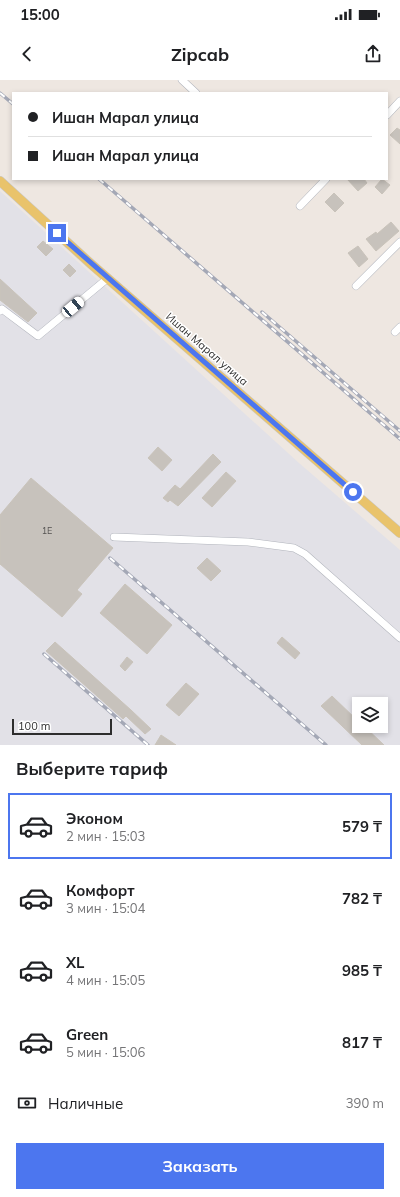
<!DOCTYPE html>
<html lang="ru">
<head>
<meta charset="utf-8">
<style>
	:root { --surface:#fff; --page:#f2f2f2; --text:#202124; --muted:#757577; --line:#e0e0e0; --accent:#4c76ef }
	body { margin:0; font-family:Mulish,sans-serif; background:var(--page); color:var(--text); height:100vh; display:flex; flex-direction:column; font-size:15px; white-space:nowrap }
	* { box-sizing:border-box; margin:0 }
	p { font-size:13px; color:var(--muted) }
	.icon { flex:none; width:22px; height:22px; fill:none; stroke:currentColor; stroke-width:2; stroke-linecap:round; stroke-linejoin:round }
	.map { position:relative; height:665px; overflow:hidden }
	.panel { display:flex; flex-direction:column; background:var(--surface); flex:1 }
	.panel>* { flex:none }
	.hud { position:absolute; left:12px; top:12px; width:376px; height:88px; border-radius:0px; box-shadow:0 2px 6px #0003; display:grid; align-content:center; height:88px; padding:0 16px; background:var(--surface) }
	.controls { position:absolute; left:352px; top:617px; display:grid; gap:8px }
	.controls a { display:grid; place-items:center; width:36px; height:36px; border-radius:0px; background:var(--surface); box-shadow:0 2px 6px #0003; font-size:20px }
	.scale { position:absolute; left:12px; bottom:10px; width:100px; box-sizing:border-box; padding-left:4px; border:2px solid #2d2d2d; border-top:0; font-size:11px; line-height:14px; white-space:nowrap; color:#2d2d2d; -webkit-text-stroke:3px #fff; paint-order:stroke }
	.end { position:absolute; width:18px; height:18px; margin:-9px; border:5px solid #4c76ef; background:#fff; box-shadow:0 0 0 2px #fff }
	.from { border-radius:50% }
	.car { position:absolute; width:12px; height:24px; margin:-12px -6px; border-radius:5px; box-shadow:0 0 3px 1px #0007; background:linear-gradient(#fff 24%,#345 0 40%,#fff 0 76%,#345 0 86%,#fff 0) }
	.hud b { display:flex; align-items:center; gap:14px; height:38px; font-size:15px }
	.hud b+b { border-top:1px solid var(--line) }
	.hud i { width:10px; height:10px; background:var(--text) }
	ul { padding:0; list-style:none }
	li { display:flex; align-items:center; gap:12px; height:66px; margin:0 8px 6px; padding:0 8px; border:2px solid transparent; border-radius:0px }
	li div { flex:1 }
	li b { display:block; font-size:15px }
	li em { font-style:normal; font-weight:700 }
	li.on { border-color:var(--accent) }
	li>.icon { width:36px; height:36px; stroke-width:1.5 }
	h2 { padding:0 16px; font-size:18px; line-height:48px }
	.pay { display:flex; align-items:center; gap:10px; height:44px; padding:0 16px; font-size:15px }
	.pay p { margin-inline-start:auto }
	.cta { display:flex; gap:8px; margin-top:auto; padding:8px 16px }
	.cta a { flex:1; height:46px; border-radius:0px; background:var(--accent); color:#fff; font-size:16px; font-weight:700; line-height:46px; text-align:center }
	.status { display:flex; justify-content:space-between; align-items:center; height:28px; padding:0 20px; background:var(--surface); direction:ltr }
	.status svg { height:11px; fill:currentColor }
	header { display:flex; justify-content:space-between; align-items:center; height:52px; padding:0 16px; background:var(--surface); font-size:18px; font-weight:700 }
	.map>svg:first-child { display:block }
	.industrial { fill:#e2e1e7; fill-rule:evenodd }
	.building { fill:#c7c2bc; stroke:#c9c3ba }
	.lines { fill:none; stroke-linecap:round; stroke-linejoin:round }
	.minor-casing { stroke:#b1b4bc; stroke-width:8 }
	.major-casing { stroke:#c8c8c8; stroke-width:10 }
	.minor { stroke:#fff; stroke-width:7 }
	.major { stroke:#e9c36b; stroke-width:9 }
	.rail-casing { stroke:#a4a8b6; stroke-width:3.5 }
	.rail { stroke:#fff; stroke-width:2; stroke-dasharray:6; stroke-linecap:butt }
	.route { stroke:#4c76ef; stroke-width:5 }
	.labels { text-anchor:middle; stroke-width:3; stroke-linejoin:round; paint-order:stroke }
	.number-label { font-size:9px; fill:#545251 }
	.street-label { font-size:11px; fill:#2d2d2d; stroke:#fff }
</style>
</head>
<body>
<div class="status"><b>15:00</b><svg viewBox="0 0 49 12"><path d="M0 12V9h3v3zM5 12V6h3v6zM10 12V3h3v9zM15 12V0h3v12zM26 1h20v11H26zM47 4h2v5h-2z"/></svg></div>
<header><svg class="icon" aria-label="back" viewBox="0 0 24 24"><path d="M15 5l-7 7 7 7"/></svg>Zipcab<svg class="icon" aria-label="share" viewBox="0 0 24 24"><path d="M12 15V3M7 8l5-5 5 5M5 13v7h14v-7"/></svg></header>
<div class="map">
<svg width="400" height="665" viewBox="0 0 400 665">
	<rect width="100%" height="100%" fill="#eee7e1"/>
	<path class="industrial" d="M0 111 299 383 400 470V665H0ZM359 624H381V646H359Z"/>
	<path class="building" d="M397 48 400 50V64L390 55Z
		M347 99H364L367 103 358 111Z
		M382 99 390 105 382 114 375 107Z
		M334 113 344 123 335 132 325 122Z
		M391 142 399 151 376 171 366 159 376 152 377 154Z
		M43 161 53 169 46 176 37 167Z
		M358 166 368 179 359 187 348 173Z
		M69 184 76 191 70 197 63 190Z
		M0 199 37 233 28 242 0 220Z
		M158 367 172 380 162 391 148 378Z
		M213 374 221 382 178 426 170 420 168 422 163 418 175 405 180 409Z
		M226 392 236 401 212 427 202 418Z
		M31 398 113 468 77 510 82 514 62 537 0 484V435Z
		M207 478 221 491 211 501 197 488Z
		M125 504 172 545 147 574 100 533Z
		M282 557 300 573 295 579 277 563Z
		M55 562 131 630 151 649 145 654 126 636 123 639 46 571Z
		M127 577 133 582 125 591 120 586Z
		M186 603 199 614 179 636 166 625Z
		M332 616 359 642V646H364L384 665H362L321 626Z
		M161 655 176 665H155Z"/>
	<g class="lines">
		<g class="minor-casing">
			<path id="minor" d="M182 0 196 13
				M387 35 400 21
				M300 126 326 99
				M356 206 400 162
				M0 231 2 229 38 256 108 198
				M395 252 400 247
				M114 457 248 462 294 468 305 474 400 558"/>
		</g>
		<g class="major-casing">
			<path id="major" d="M0 101 91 184 400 453"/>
		</g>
		<use href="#minor" class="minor"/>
		<use href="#major" class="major"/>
		<g class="rail-casing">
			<path id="rail" d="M0 13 13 24
				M99 99 400 359
				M262 232 400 351
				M110 478 326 665
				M44 574 148 665"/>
		</g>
		<use href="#rail" class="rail"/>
	</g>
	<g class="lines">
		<path class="route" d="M57 153 353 412"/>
	</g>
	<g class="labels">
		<g class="number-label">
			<text x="47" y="454">1Е</text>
		</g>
		<g class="street-label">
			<text transform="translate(207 269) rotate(41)" y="4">Ишан Марал улица</text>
		</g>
	</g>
</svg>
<div class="controls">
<a><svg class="icon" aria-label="layers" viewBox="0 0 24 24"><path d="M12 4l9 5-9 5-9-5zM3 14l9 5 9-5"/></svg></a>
</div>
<div class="scale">100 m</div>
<i class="end from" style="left:353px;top:412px"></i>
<i class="end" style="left:57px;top:153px"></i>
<i class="car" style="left:73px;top:227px;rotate:50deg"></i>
<div class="hud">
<b><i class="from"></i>Ишан Марал улица</b>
<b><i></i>Ишан Марал улица</b>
</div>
</div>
<section class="panel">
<h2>Выберите тариф</h2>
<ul>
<li class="on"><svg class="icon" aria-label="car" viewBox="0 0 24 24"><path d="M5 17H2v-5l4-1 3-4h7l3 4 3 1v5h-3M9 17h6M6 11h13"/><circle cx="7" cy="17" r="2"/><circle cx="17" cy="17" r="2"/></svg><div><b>Эконом</b><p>2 мин · 15:03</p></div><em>579 ₸</em></li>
<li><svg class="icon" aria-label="car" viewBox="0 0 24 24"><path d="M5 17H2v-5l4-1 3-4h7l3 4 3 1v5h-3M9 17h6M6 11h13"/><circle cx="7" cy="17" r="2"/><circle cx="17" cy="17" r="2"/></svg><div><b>Комфорт</b><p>3 мин · 15:04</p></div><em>782 ₸</em></li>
<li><svg class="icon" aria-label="car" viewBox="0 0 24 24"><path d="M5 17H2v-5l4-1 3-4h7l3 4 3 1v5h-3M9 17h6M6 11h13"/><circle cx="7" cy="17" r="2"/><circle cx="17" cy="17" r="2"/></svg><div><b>XL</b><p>4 мин · 15:05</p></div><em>985 ₸</em></li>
<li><svg class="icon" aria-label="car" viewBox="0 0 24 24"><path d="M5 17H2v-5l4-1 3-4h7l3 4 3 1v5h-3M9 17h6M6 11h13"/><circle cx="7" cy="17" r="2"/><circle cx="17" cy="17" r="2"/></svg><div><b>Green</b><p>5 мин · 15:06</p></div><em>817 ₸</em></li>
</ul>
<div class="pay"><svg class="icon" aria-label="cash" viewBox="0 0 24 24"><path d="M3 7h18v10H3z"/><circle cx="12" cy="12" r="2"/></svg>Наличные<p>390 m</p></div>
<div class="cta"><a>Заказать</a></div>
</section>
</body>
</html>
